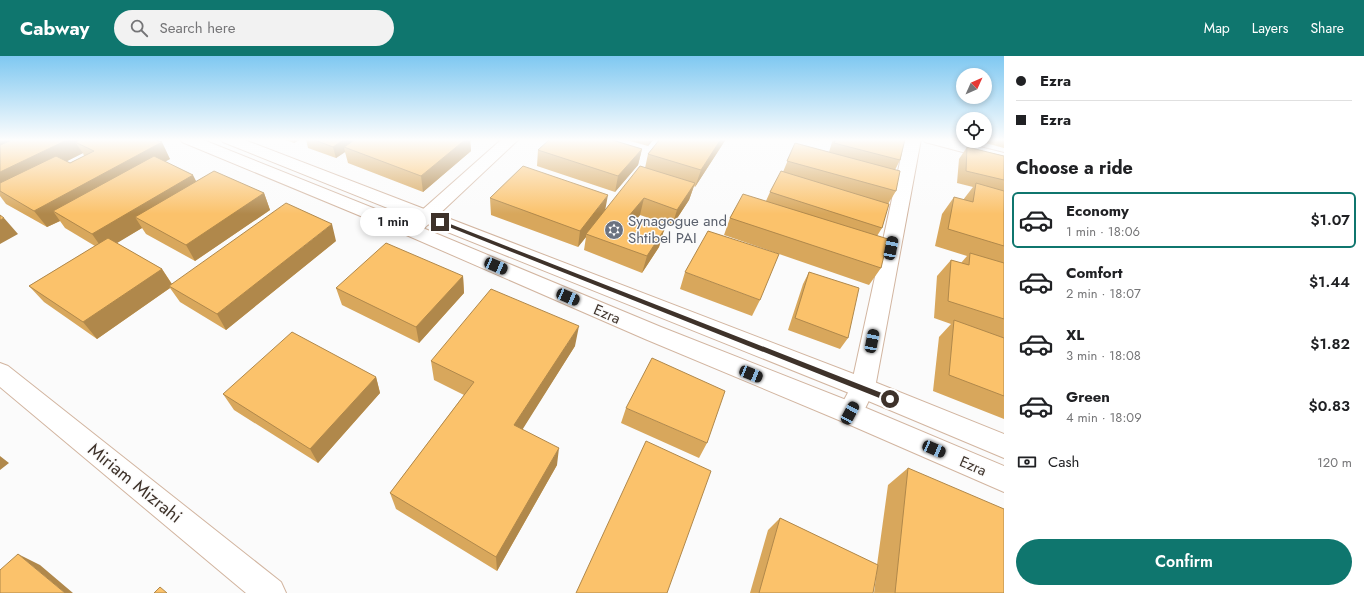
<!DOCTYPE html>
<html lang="en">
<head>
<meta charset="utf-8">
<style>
	:root { --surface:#fff; --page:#f2f2f2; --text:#202124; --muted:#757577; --line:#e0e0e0; --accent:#0f766e }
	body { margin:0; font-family:Jost,sans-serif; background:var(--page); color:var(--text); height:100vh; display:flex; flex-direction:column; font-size:15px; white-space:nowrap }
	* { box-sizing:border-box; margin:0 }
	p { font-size:13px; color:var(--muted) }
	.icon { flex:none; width:22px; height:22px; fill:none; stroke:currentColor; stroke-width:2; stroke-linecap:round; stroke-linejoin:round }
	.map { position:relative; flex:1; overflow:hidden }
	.sheet { display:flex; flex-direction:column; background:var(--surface); width:360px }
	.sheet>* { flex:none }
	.banner { display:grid; align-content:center; height:88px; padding:0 12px; background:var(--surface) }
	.needle { width:26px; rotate:45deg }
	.fabs { position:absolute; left:956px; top:12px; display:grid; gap:8px }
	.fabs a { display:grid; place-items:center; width:36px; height:36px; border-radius:50%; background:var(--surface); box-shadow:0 2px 6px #0003; font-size:20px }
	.end { position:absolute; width:18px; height:18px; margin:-9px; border:5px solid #3e322a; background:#fff; box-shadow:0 0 0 2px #fff }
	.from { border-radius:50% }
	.bubble { position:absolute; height:28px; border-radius:14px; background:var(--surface); box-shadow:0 2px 6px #0003; font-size:13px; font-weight:600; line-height:28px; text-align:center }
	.car { position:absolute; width:12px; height:24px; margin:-12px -6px; border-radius:5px; box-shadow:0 0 3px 1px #0007; background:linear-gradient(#222 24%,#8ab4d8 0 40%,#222 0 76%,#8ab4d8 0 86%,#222 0) }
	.banner b { display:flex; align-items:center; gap:14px; height:38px; font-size:15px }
	.banner b+b { border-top:1px solid var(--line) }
	.banner i { width:10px; height:10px; background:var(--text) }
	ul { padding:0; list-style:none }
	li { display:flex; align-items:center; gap:12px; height:56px; margin:0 8px 6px; padding:0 4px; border:2px solid transparent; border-radius:6px }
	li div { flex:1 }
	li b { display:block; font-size:15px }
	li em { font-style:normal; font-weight:600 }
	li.active { border-color:var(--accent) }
	li>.icon { width:36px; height:36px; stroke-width:1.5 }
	h2 { padding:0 12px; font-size:18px; line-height:48px }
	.pay { display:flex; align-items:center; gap:10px; height:44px; padding:0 12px; font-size:15px }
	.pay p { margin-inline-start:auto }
	.primary-button { display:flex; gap:8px; margin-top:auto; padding:8px 12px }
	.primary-button a { flex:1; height:46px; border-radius:24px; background:var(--accent); color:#fff; font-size:16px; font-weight:600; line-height:46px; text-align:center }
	header { display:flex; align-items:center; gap:24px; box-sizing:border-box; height:56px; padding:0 20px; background:var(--accent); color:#fff }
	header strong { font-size:19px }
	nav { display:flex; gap:22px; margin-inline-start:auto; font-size:14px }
	.search { width:280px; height:36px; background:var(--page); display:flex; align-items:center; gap:10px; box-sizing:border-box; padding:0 14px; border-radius:22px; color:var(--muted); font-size:15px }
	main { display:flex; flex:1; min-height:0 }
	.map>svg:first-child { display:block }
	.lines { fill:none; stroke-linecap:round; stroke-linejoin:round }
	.minor-casing { stroke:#d2b5a0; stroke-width:2 }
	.tertiary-casing { stroke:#d2b5a0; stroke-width:2 }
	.minor { fill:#fff; fill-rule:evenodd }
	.tertiary { fill:#fff; fill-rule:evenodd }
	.wall { fill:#d8a75c; fill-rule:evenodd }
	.shaded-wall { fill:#b0884b }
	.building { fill:#fbc26b; stroke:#b0884b }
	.route { fill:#3e322a }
	.labels { text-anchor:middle; stroke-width:3; stroke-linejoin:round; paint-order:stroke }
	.worship-label { font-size:15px; fill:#5b616d; stroke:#fbfbfb; text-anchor:start }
	.street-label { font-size:15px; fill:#3e322a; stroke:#fbfbfb }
	.near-street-label { font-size:18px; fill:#3e322a; stroke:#fbfbfb }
</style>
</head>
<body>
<header>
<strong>Cabway</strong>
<div class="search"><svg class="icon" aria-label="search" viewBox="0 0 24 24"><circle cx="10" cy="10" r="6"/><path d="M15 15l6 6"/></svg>Search here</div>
<nav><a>Map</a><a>Layers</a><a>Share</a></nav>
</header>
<main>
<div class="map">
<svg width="1004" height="537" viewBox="0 0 1004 537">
	<rect width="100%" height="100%" fill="#fbfbfb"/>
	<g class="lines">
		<g class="minor-casing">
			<path id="minor" d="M502 83H519L418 178 411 180 404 178 402 174 404 170Z
				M905 83H921L875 332 859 365 850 368 841 365 837 357 851 331Z
				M923 83H948L1004 97V107L925 86Z
				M0 307 8 310 281 526 286 537H246L0 331Z"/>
		</g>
		<g class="tertiary-casing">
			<path id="tertiary" d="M180 83H201L418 170 661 271 859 349 1004 410V436L841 365 645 283 404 178 182 86Z
				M221 83H242L872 325 1004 378V402L854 339 223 86Z"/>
		</g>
		<use href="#minor" class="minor"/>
		<use href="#tertiary" class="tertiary"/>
	</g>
	<path class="wall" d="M0 83H153L170 103 165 105 196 125 264 137 270 154 195 205 146 178 142 172 116 187 162 213 172 228 336 185 226 274 180 246 170 232 97 283 44 246 29 230 95 190 65 172 60 165 47 171 6 148 0 140ZM83 97 84 100 70 107 67 105Z
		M283 83H301L294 87Z
		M306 83H470L471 95 423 136 348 107 345 96 336 102 308 92Z
		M623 83H654L648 90Z
		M660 83H726L695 131 694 130 689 144 672 170 640 159 636 164 664 174 659 191 642 217 584 194 586 181 578 191 491 159 490 142 606 153 645 112 648 98Z
		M811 83H819L818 85Z
		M833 83H905L900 104 895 114 896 135 888 148 882 172 877 180 881 212 869 229 724 179 730 162 766 145 770 136 783 116 795 87 829 96Z
		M985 83H1004V92L978 85H985Z
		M967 91 1004 100V363L933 335 939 281 951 268 934 262 937 220 951 204 961 207 967 200 935 190 942 158 954 141 963 144 973 131 957 127 959 103Z
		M642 93 638 109 615 136 537 110 538 94Z
		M685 216 760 244 752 260 680 233Z
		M809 216 848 282 840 293 788 274 803 228Z
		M463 220 464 237 419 287 342 249 336 232Z
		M575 290 522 373 557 409 497 515 396 453 390 437 464 339 434 324 431 305Z
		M376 321 380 337 318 407 234 354 223 338Z
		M626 352 707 387 699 402 621 367Z
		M908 412 1004 537H874L877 513 873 537H750L768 474 780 462 877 509 888 429Z"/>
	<path class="shaded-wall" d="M0 83H20L0 98Z
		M69 83H111L75 86 83 97 4 137 0 135V116Z
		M293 83H301L294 87Z
		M345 83H364L344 91 345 96 336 102 333 91Z
		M466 83H470L471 95 423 136 421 120Z
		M650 83H654L648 90Z
		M721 83H726L695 131 701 114Z
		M162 86 170 103 64 162 53 155 60 165 47 171 34 155Z
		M642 93 638 109 615 136 618 120Z
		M193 119 201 135 135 161 142 172 104 195 92 178Z
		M695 127 689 144 672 170 677 154Z
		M264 137 270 154 195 205 186 189Z
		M608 139 605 155 586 178V181L578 191 580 175Z
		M644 142 640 159 625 178 628 161Z
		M4 162 18 178 0 188V164Z
		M332 168 336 185 226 274 217 258Z
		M664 174 659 191 642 217 647 200Z
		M162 213 173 230H169L170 232 97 283 83 266Z
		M463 220 464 237 419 287 416 271Z
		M579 270 575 290 514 387V369Z
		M376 321 380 337 318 407 310 393Z
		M559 392 557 409 497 515 496 501Z
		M0 400 9 407 0 414Z
		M18 498 40 509 73 537H65Z"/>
	<path class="building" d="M14 83H69L0 116V89Z
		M81 83H153L162 86 34 155 0 135V127L56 100 70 107 94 95 75 86Z
		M312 83H345L333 91Z
		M356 83H466L421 120 344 91Z
		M550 83H609L642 93 618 120 538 94Z
		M660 83H721L701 114 648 98Z
		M836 83H905L900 104 834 87Z
		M795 87 900 115 896 135 787 105Z
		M967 91 1004 100V124L966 115Z
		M154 100 193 119 92 178 53 155Z
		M523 110 608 139 580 175 490 142Z
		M640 110 695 127 677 154 644 142 628 161 664 174 647 200 586 178Z
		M214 115 264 137 186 189 135 161Z
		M781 115 889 148 882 172 770 136Z
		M976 127 1004 135V190L948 173 954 141 973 146Z
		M743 138 888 183 881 212 730 162Z
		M286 147 332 168 217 258 169 230Z
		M0 159 4 162 0 164Z
		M708 175 779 198 760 244 685 216Z
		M108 182 162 213 83 266 29 230Z
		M386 187 463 220 416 271 336 232Z
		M970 197 1004 207V263L948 245 951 204 969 209Z
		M809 216 859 232 848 282 795 262Z
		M491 233 579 270 514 369 559 392 496 501 390 437 474 326 431 305Z
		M954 264 1004 282V340L949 319Z
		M292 276 376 321 310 393 223 338Z
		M652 302 725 335 707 387 626 352Z
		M646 385 711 415 667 537H576Z
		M908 412 1004 453V537H895Z
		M780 462 878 509 873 537H759Z
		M18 498 65 537H0V514Z
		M160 531 167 537H154Z"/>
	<linearGradient id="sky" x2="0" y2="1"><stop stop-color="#7fc8f1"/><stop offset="0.53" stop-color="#fdfdfd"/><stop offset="1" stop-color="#fdfdfd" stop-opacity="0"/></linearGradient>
	<rect width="1004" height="158" fill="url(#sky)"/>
	<path class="route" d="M440 164 892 341 894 343 890 346 887 345 439 167 438 166Z"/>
	<defs>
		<g id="synagogue-disc" transform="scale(1)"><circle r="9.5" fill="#6b7280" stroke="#fbfbfb"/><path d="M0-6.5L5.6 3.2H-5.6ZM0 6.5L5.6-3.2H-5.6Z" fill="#fff"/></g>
	</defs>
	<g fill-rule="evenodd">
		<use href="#synagogue-disc" x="614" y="174"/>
	</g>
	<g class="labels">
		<g class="worship-label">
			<text x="628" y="170">Synagogue and<tspan x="628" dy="17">Shtibel PAI</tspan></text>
		</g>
		<g class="street-label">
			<text transform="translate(607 258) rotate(23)" y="5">Ezra</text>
			<text transform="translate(973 410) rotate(23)" y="5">Ezra</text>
		</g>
		<g class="near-street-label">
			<text transform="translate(135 427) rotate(39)" y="6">Miriam Mizrahi</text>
		</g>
	</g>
</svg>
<div class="fabs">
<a><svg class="needle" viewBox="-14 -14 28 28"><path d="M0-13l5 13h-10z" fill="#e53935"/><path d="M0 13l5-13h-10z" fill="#757577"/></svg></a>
<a><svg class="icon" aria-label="locate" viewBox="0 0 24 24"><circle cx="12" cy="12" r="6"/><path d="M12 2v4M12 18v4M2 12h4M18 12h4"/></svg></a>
</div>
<i class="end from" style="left:890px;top:343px"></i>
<i class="end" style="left:440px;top:166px"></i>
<div class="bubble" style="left:360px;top:152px;width:66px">1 min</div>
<i class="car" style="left:891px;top:192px;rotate:11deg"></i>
<i class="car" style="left:496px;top:210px;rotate:113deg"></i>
<i class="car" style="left:568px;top:241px;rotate:113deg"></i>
<i class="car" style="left:872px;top:285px;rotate:11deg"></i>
<i class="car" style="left:751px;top:318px;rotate:112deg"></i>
<i class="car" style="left:850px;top:357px;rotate:28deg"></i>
<i class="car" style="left:934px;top:393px;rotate:113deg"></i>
</div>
<section class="sheet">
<div class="banner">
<b><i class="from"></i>Ezra</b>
<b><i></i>Ezra</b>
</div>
<h2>Choose a ride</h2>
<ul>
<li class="active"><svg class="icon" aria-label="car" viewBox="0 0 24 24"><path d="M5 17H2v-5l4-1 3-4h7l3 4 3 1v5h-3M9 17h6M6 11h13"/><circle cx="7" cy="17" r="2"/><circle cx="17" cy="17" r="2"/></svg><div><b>Economy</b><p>1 min · 18:06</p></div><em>$1.07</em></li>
<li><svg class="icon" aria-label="car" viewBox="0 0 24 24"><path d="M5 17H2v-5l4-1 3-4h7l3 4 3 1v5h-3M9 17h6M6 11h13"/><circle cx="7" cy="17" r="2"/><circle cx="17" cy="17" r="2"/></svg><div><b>Comfort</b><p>2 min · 18:07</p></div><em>$1.44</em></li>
<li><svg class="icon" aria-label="car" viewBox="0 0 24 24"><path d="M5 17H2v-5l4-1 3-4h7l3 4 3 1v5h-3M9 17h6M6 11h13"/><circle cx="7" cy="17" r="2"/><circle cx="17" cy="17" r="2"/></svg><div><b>XL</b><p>3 min · 18:08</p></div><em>$1.82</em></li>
<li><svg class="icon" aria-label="car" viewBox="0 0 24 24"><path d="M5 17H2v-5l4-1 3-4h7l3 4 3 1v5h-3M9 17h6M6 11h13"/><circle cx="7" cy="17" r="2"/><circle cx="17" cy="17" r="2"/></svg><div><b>Green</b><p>4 min · 18:09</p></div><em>$0.83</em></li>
</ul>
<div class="pay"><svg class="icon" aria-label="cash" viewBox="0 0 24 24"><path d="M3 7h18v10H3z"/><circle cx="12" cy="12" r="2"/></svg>Cash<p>120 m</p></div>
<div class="primary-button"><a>Confirm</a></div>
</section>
</main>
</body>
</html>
